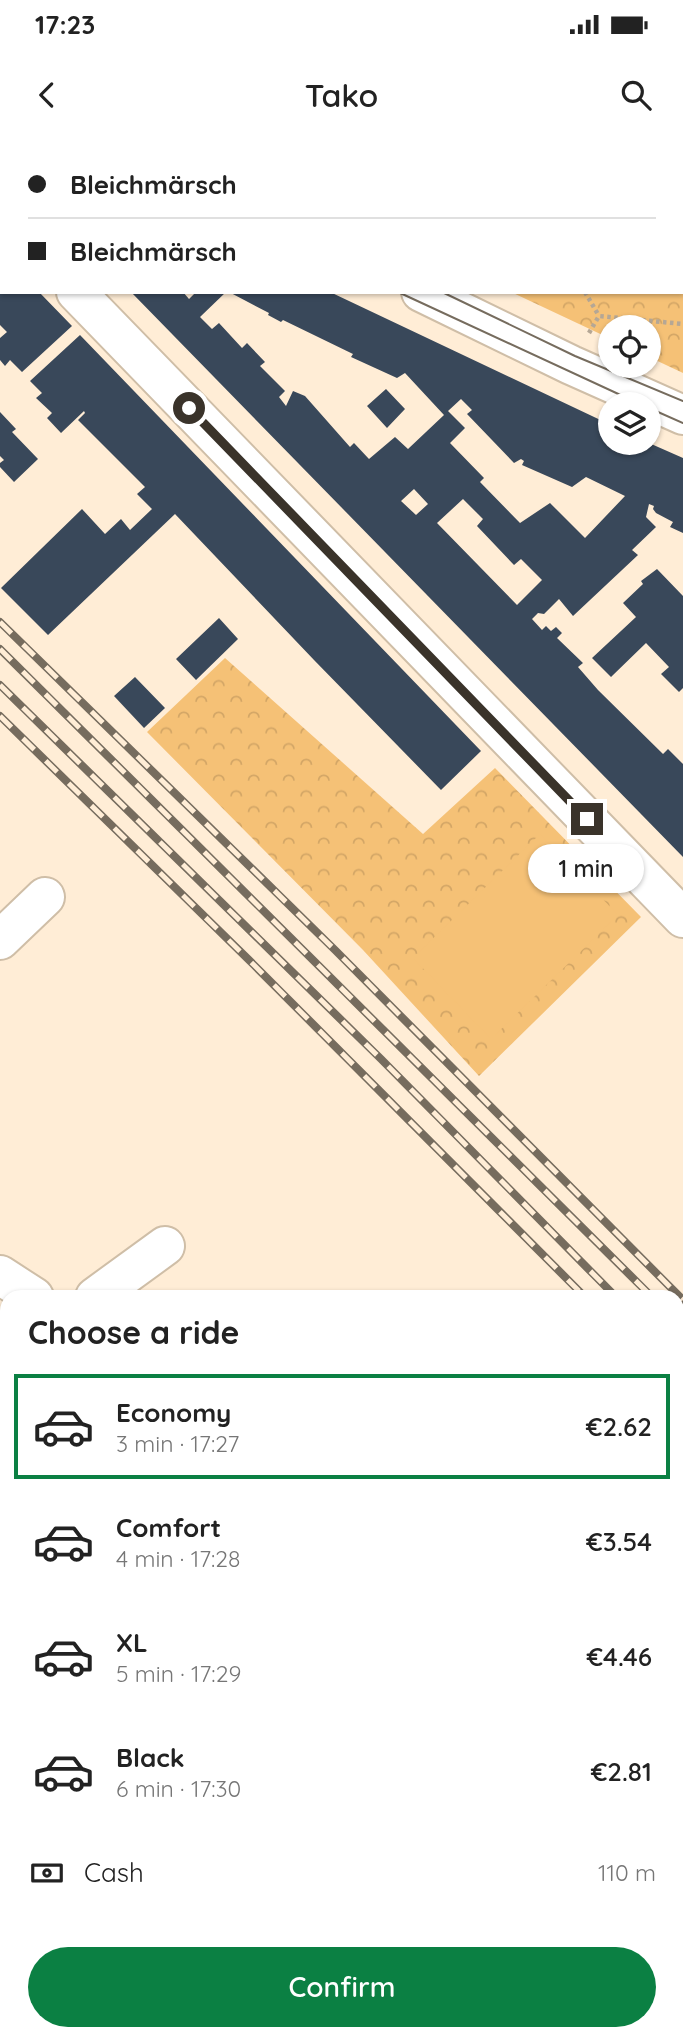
<!DOCTYPE html>
<html lang="en">
<head>
<meta charset="utf-8">
<style>
	:root { --surface:#fff; --page:#f2f2f2; --text:#222; --muted:#767676; --line:#e0e0e0; --accent:#0b8043 }
	body { margin:0; font-family:Quicksand,sans-serif; background:var(--page); color:var(--text); height:100vh; display:flex; flex-direction:column; font-size:26px; white-space:nowrap }
	* { box-sizing:border-box; margin:0 }
	p { font-size:23px; color:var(--muted) }
	.icon { flex:none; width:38px; height:38px; fill:none; stroke:currentColor; stroke-width:2; stroke-linecap:round; stroke-linejoin:round }
	.map { position:relative; flex:1; overflow:hidden }
	.panel { position:absolute; left:0px; top:1150px; width:684px; height:751px; display:flex; flex-direction:column; background:var(--surface); border-radius:21px 21px 0 0; box-shadow:0 2px 5px #0004 }
	.panel>* { flex:none }
	.banner { position:absolute; left:0px; top:0px; width:684px; height:154px; box-shadow:0 2px 5px #0004; display:grid; align-content:center; height:154px; padding:0 28px; background:var(--surface) }
	.tools { position:absolute; left:598px; top:175px; display:grid; gap:14px }
	.tools a { display:grid; place-items:center; width:63px; height:63px; border-radius:50%; background:var(--surface); box-shadow:0 2px 5px #0004; font-size:35px }
	.end { position:absolute; width:32px; height:32px; margin:-16px; border:9px solid #3a332a; background:#fff; box-shadow:0 0 0 4px #fff }
	.from { border-radius:50% }
	.bubble { position:absolute; height:49px; border-radius:24px; background:var(--surface); box-shadow:0 2px 5px #0004; font-size:23px; font-weight:600; line-height:49px; text-align:center }
	.banner b { display:flex; align-items:center; gap:24px; height:66px; font-size:26px }
	.banner b+b { border-top:2px solid var(--line) }
	.banner i { width:18px; height:18px; background:var(--text) }
	ul { padding:0; list-style:none }
	li { display:flex; align-items:center; gap:21px; height:105px; margin:0 14px 10px; padding:0 14px; border:4px solid transparent; border-radius:0px }
	li div { flex:1 }
	li b { display:block; font-size:26px }
	li em { font-style:normal; font-weight:600 }
	li.current { border-color:var(--accent) }
	li>.icon { width:63px; height:63px; stroke-width:1.5 }
	h2 { padding:0 28px; font-size:32px; line-height:84px }
	.pay { display:flex; align-items:center; gap:18px; height:77px; padding:0 28px; font-size:26px }
	.pay p { margin-inline-start:auto }
	.cta { display:flex; gap:14px; margin-top:auto; padding:14px 28px }
	.cta a { flex:1; height:80px; border-radius:42px; background:var(--accent); color:#fff; font-size:28px; font-weight:600; line-height:80px; text-align:center }
	.status { display:flex; justify-content:space-between; align-items:center; height:49px; padding:0 35px; background:var(--surface); direction:ltr }
	.status svg { height:19px; fill:currentColor }
	header { display:flex; justify-content:space-between; align-items:center; height:91px; padding:0 28px; background:var(--surface); font-size:32px; font-weight:600 }
	.map>svg:first-child { display:block }
	.park { fill:url(#park-crowns) }
	.pitch { fill:#f5c176 }
	.building { fill:#39485a; fill-rule:evenodd }
	.lines { fill:none; stroke-linecap:round; stroke-linejoin:round }
	.minor-casing { stroke:#cfbea7; stroke-width:42 }
	.path { stroke:#b5a795; stroke-width:4.5; stroke-dasharray:3.5 3.5; stroke-linecap:butt }
	.minor { stroke:#fff; stroke-width:38 }
	.tram { stroke:#766c5e; stroke-width:2 }
	.rail-casing { stroke:#766c5e; stroke-width:8 }
	.rail { stroke:#ffedd6; stroke-width:5; stroke-dasharray:16; stroke-linecap:butt }
	.route { stroke:#3a332a; stroke-width:9 }
</style>
</head>
<body>
<div class="status"><b>17:23</b><svg viewBox="0 0 49 12"><path d="M0 12V9h3v3zM5 12V6h3v6zM10 12V3h3v9zM15 12V0h3v12zM26 1h20v11H26zM47 4h2v5h-2z"/></svg></div>
<header><svg class="icon" aria-label="back" viewBox="0 0 24 24"><path d="M15 5l-7 7 7 7"/></svg>Tako<svg class="icon" aria-label="search" viewBox="0 0 24 24"><circle cx="10" cy="10" r="6"/><path d="M15 15l6 6"/></svg></header>
<div class="map">
<svg width="683" height="1900" viewBox="0 0 683 1900">
	<defs>
		<pattern id="park-crowns" width="20" height="18" patternUnits="userSpaceOnUse" patternTransform="scale(1.75)"><rect width="20" height="18" fill="#f5c176"/><path d="M2 6a3 3 0 1 1 6 0M12 15a3 3 0 1 1 6 0" fill="none" stroke="#d3a666"/></pattern>
	</defs>
	<rect width="100%" height="100%" fill="#ffedd6"/>
	<path class="park" d="M194 0H683V233L649 217V187H611V199L511 152H682V2H193Z
		M225 518 423 694 495 628 641 777 479 936 363 810 147 592Z"/>
	<path class="pitch" d="M540 694 618 775 491 899 413 818Z"/>
	<path class="building" d="M0 152H39L72 186 22 232 10 220 5 226 0 220V198L7 192 0 185Z
		M131 152H183L189 159 196 152H226L200 177 212 189 219 183 242 208 247 203 265 222 260 226 285 251 279 257 286 266 293 251 305 256 350 307 354 303 369 319 395 297 408 309 444 275 405 233 397 238 351 217 353 214 283 180 281 182 268 175 269 173 229 152H330L611 285V303H649L683 318V393L670 387 673 382 656 373 653 369 654 366 649 364 646 377 656 387 632 410 638 415 573 476 559 459 544 474 538 473 532 479 542 490 546 486 551 491 556 487 562 493 557 498 583 523 578 527 598 550 663 614 668 609 683 624V717ZM461 259 472 270 467 274 514 323 521 319 524 321 522 325 572 347 586 337 625 356 585 398 550 363 520 383 480 342 484 338 450 303 465 288 448 271ZM414 349 428 364 416 375 401 361ZM463 359 483 379 477 386 514 425 521 419 542 440 517 465 437 383Z
		M80 195 481 611 441 650 314 520 175 374 48 495 1 448 82 369 105 394 121 379 130 390 152 369 137 354 145 347 78 280 85 273 84 271 61 293 47 278 52 273 36 258 42 253 30 241Z
		M386 249 405 269 387 288 367 266Z
		M0 272 16 289 12 292 38 319 14 342 0 327V323L4 320 0 316Z
		M657 429 683 456V548L679 552 661 534 669 527 646 503 611 537 592 518 636 477 623 463 643 444 641 441Z
		M219 478 238 499 196 540 176 519Z
		M135 537 165 568 144 588 114 556Z
		M7 1786V1894H513L510 1900H0V1802Z"/>
	<g class="lines">
		<g class="minor-casing">
			<path id="minor" d="M100 0 104 2
				M69 2V0
				M76 152 683 778
				M421 152 571 225 683 275
				M0 800 45 757
				M0 1135 34 1157
				M95 1157 165 1106
				M0 1268 7 1269
				M677 1387 683 1388
				M677 1450 683 1454
				M0 1480 7 1465
				M677 1566 683 1572
				M677 1651 683 1654
				M677 1856 683 1843
				M658 1900 661 1894"/>
		</g>
		<path class="path" d="M682 148H683
			M585 152 599 176
			M589 193 599 176 683 184"/>
		<use href="#minor" class="minor"/>
		<path class="tram" d="M83 0 87 2
			M116 0 120 2
			M398 152 640 264
			M442 152 575 216 683 261
			M649 268 683 283"/>
		<g class="rail-casing">
			<path id="rail" d="M0 482 335 810 683 1160
				M0 509 652 1157
				M0 545 381 919 616 1157
				M0 576 254 825 585 1157
				M677 1182 683 1188
				M677 1220 683 1226
				M677 1251 683 1257"/>
		</g>
		<use href="#rail" class="rail"/>
	</g>
	<g class="lines">
		<path class="route" d="M189 268 587 679"/>
	</g>
</svg>
<div class="tools">
<a><svg class="icon" aria-label="locate" viewBox="0 0 24 24"><circle cx="12" cy="12" r="6"/><path d="M12 2v4M12 18v4M2 12h4M18 12h4"/></svg></a>
<a><svg class="icon" aria-label="layers" viewBox="0 0 24 24"><path d="M12 4l9 5-9 5-9-5zM3 14l9 5 9-5"/></svg></a>
</div>
<i class="end from" style="left:189px;top:268px"></i>
<i class="end" style="left:587px;top:679px"></i>
<div class="bubble" style="left:528px;top:704px;width:116px">1 min</div>
<div class="banner">
<b><i class="from"></i>Bleichmärsch</b>
<b><i></i>Bleichmärsch</b>
</div>
<section class="panel">
<h2>Choose a ride</h2>
<ul>
<li class="current"><svg class="icon" aria-label="car" viewBox="0 0 24 24"><path d="M5 17H2v-5l4-1 3-4h7l3 4 3 1v5h-3M9 17h6M6 11h13"/><circle cx="7" cy="17" r="2"/><circle cx="17" cy="17" r="2"/></svg><div><b>Economy</b><p>3 min · 17:27</p></div><em>€2.62</em></li>
<li><svg class="icon" aria-label="car" viewBox="0 0 24 24"><path d="M5 17H2v-5l4-1 3-4h7l3 4 3 1v5h-3M9 17h6M6 11h13"/><circle cx="7" cy="17" r="2"/><circle cx="17" cy="17" r="2"/></svg><div><b>Comfort</b><p>4 min · 17:28</p></div><em>€3.54</em></li>
<li><svg class="icon" aria-label="car" viewBox="0 0 24 24"><path d="M5 17H2v-5l4-1 3-4h7l3 4 3 1v5h-3M9 17h6M6 11h13"/><circle cx="7" cy="17" r="2"/><circle cx="17" cy="17" r="2"/></svg><div><b>XL</b><p>5 min · 17:29</p></div><em>€4.46</em></li>
<li><svg class="icon" aria-label="car" viewBox="0 0 24 24"><path d="M5 17H2v-5l4-1 3-4h7l3 4 3 1v5h-3M9 17h6M6 11h13"/><circle cx="7" cy="17" r="2"/><circle cx="17" cy="17" r="2"/></svg><div><b>Black</b><p>6 min · 17:30</p></div><em>€2.81</em></li>
</ul>
<div class="pay"><svg class="icon" aria-label="cash" viewBox="0 0 24 24"><path d="M3 7h18v10H3z"/><circle cx="12" cy="12" r="2"/></svg>Cash<p>110 m</p></div>
<div class="cta"><a>Confirm</a></div>
</section>
</div>
</body>
</html>
